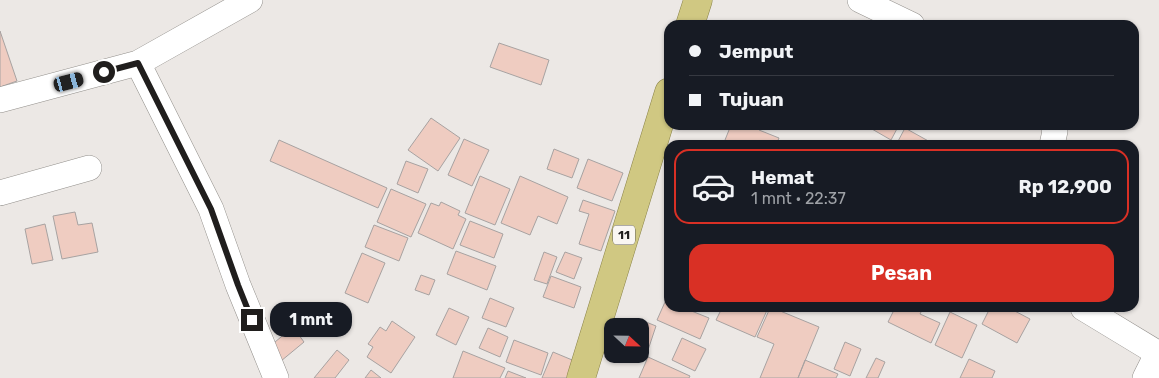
<!DOCTYPE html>
<html lang="id">
<head>
<meta charset="utf-8">
<style>
	:root { --surface:#171b24; --page:#20242c; --text:#f1f3f6; --muted:#9ea1a6; --line:#363941; --accent:#d93025 }
	body { margin:0; font-family:Rubik,sans-serif; background:var(--page); color:var(--text); height:100vh; display:flex; flex-direction:column; font-size:19px; white-space:nowrap }
	* { box-sizing:border-box; margin:0 }
	p { font-size:16px; color:var(--muted) }
	.icon { flex:none; width:28px; height:28px; fill:none; stroke:currentColor; stroke-width:2; stroke-linecap:round; stroke-linejoin:round }
	.map { position:relative; flex:1; overflow:hidden }
	.sheet { position:absolute; left:664px; top:140px; width:475px; height:172px; display:flex; flex-direction:column; background:var(--surface); border-radius:15px; box-shadow:0 1px 4px #0004 }
	.sheet>* { flex:none }
	.banner { position:absolute; left:664px; top:20px; width:475px; height:110px; border-radius:15px; box-shadow:0 1px 4px #0004; display:grid; align-content:center; height:110px; padding:0 25px; background:var(--surface) }
	.needle { width:32px; rotate:112deg }
	.fabs { position:absolute; left:604px; top:318px; display:grid; gap:10px }
	.fabs a { display:grid; place-items:center; width:45px; height:45px; border-radius:10px; background:var(--surface); box-shadow:0 1px 4px #0004; font-size:25px }
	.end { position:absolute; width:22px; height:22px; margin:-11px; border:6px solid #201e1d; background:#fff; box-shadow:0 0 0 2px #fff }
	.from { border-radius:50% }
	.bubble { position:absolute; height:35px; border-radius:15px; background:var(--surface); box-shadow:0 1px 4px #0004; font-size:16px; font-weight:700; line-height:35px; text-align:center }
	.car { position:absolute; width:15px; height:30px; margin:-15px -8px; border-radius:6px; box-shadow:0 0 4px 1px #0007; background:linear-gradient(#222 24%,#8ab4d8 0 40%,#222 0 76%,#8ab4d8 0 86%,#222 0) }
	.banner b { display:flex; align-items:center; gap:18px; height:48px; font-size:19px }
	.banner b+b { border-top:1px solid var(--line) }
	.banner i { width:12px; height:12px; background:var(--text) }
	ul { padding:9px 0 0; list-style:none }
	li { display:flex; align-items:center; gap:15px; height:75px; margin:0 10px 8px; padding:0 15px; border:2px solid transparent; border-radius:15px }
	li div { flex:1 }
	li b { display:block; font-size:19px }
	li em { font-style:normal; font-weight:700 }
	li.on { border-color:var(--accent) }
	li>.icon { width:45px; height:45px; stroke-width:1.5 }
	.primary-button { display:flex; gap:10px; margin-top:auto; padding:10px 25px }
	.primary-button a { flex:1; height:58px; border-radius:15px; background:var(--accent); color:#fff; font-size:20px; font-weight:700; line-height:58px; text-align:center }
	.map>svg:first-child { display:block }
	.building { fill:#efccc1; stroke:#a7a2a1 }
	.lines { fill:none; stroke-linecap:round; stroke-linejoin:round }
	.minor-casing { stroke:#93908c; stroke-width:26 }
	.trunk-casing { stroke:#8b844a; stroke-width:29 }
	.minor { stroke:#fff; stroke-width:25 }
	.trunk { stroke:#d0c882; stroke-width:28 }
	.route { stroke:#201e1d; stroke-width:6 }
	.labels { text-anchor:middle; stroke-width:4; stroke-linejoin:round; paint-order:stroke }
	.shield { fill:#f9f6f2; stroke:#615f5d; stroke-width:1 }
	.shield-label { font-size:12px; font-weight:bold; fill:#201e1d }
</style>
</head>
<body>
<div class="map">
<svg width="1159" height="378" viewBox="0 0 1159 378">
	<rect width="100%" height="100%" fill="#ece8e5"/>
	<path class="building" d="M0 31 17 81 0 87Z
		M499 43 549 60 541 85 490 67Z
		M431 118 460 138 438 171 408 150Z
		M731 125H760L759 130 779 138 776 145H723Z
		M865 125H899L891 140Z
		M905 128 932 143 931 145H896Z
		M464 139 489 150 472 186 448 175Z
		M279 140 387 188 378 208 270 161Z
		M554 149 579 159 572 178 547 169Z
		M588 159 623 173 612 201 577 188Z
		M406 161 428 169 418 193 397 184Z
		M480 176 510 189 495 225 465 213Z
		M520 176 568 197 557 224 538 216 530 235 501 223Z
		M391 189 426 204 411 237 377 222Z
		M583 200 615 211 601 251 579 244 589 214 579 211Z
		M441 202 460 211 458 215 466 219 453 249 418 233 431 203 439 206Z
		M75 212 78 225 92 223 98 252 62 259 53 216Z
		M470 221 503 234 494 258 460 245Z
		M45 224 53 260 32 264 25 229Z
		M374 225 408 238 399 261 365 247Z
		M456 251 496 266 487 290 447 274Z
		M544 252 557 257 547 284 534 280Z
		M565 252 582 258 574 279 556 272Z
		M362 253 385 263 368 303 345 293Z
		M421 275 435 280 429 295 415 290Z
		M551 276 581 287 574 308 543 297Z
		M669 293V308H684L709 318 700 339 657 320Z
		M490 298 514 308 506 327 482 318Z
		M449 308 469 317 456 345 436 335Z
		M722 308H768L755 337 716 320Z
		M770 308H773L819 327 798 378H760L774 344 757 337Z
		M895 308H923L920 314 940 323 931 343 888 322Z
		M990 308H1009L1030 319 1017 343 982 324Z
		M950 312 977 325 962 358 935 345Z
		M392 321 415 337 391 373 367 357 373 347 368 344 380 327 386 331Z
		M646 322 656 326 646 356 640 354V339Z
		M293 327 304 342 281 361 269 347Z
		M488 328 508 337 500 357 479 348Z
		M682 338 706 349 695 371 672 360Z
		M514 340 548 353 541 375 506 362Z
		M845 342 861 349 850 376 834 369Z
		M337 350 349 360 335 378H314Z
		M463 351 505 368 500 378H453Z
		M553 352 577 362 571 378H542Z
		M648 357 690 376 689 378H639Z
		M876 358 885 362 878 378H866Z
		M969 359 995 371 992 378H960Z
		M805 360 838 374 836 378H798Z
		M371 370 381 378H365Z
		M508 371 526 378H505Z"/>
	<g class="lines">
		<g class="minor-casing">
			<path id="minor" d="M860 0 912 25
				M138 63 211 209 238 285 276 378
				M0 100 138 63 250 0
				M1052 145 1055 131 1053 125
				M0 193 89 168
				M1083 308 1154 351V360L1145 378"/>
		</g>
		<g class="trunk-casing">
			<path id="trunk" d="M690 25 698 0
				M581 378 669 92"/>
		</g>
		<use href="#minor" class="minor"/>
		<use href="#trunk" class="trunk"/>
	</g>
	<g class="lines">
		<path class="route" d="M104 72 138 63 211 209 238 285 252 320"/>
	</g>
	<g class="labels">
		<rect class="shield" x="613" y="225.5" width="22" height="19" rx="4"/>
		<g class="shield-label">
			<text x="624" y="239">11</text>
		</g>
	</g>
</svg>
<div class="fabs">
<a><svg class="needle" viewBox="-14 -14 28 28"><path d="M0-13l5 13h-10z" fill="#e53935"/><path d="M0 13l5-13h-10z" fill="#9ea1a6"/></svg></a>
</div>
<i class="end from" style="left:104px;top:72px"></i>
<i class="end" style="left:252px;top:320px"></i>
<div class="bubble" style="left:270px;top:302px;width:82px">1 mnt</div>
<i class="car" style="left:69px;top:82px;rotate:75deg"></i>
<div class="banner">
<b><i class="from"></i>Jemput</b>
<b><i></i>Tujuan</b>
</div>
<section class="sheet">
<ul>
<li class="on"><svg class="icon" aria-label="car" viewBox="0 0 24 24"><path d="M5 17H2v-5l4-1 3-4h7l3 4 3 1v5h-3M9 17h6M6 11h13"/><circle cx="7" cy="17" r="2"/><circle cx="17" cy="17" r="2"/></svg><div><b>Hemat</b><p>1 mnt · 22:37</p></div><em>Rp 12,900</em></li>
</ul>
<div class="primary-button"><a>Pesan</a></div>
</section>
</div>
</body>
</html>
